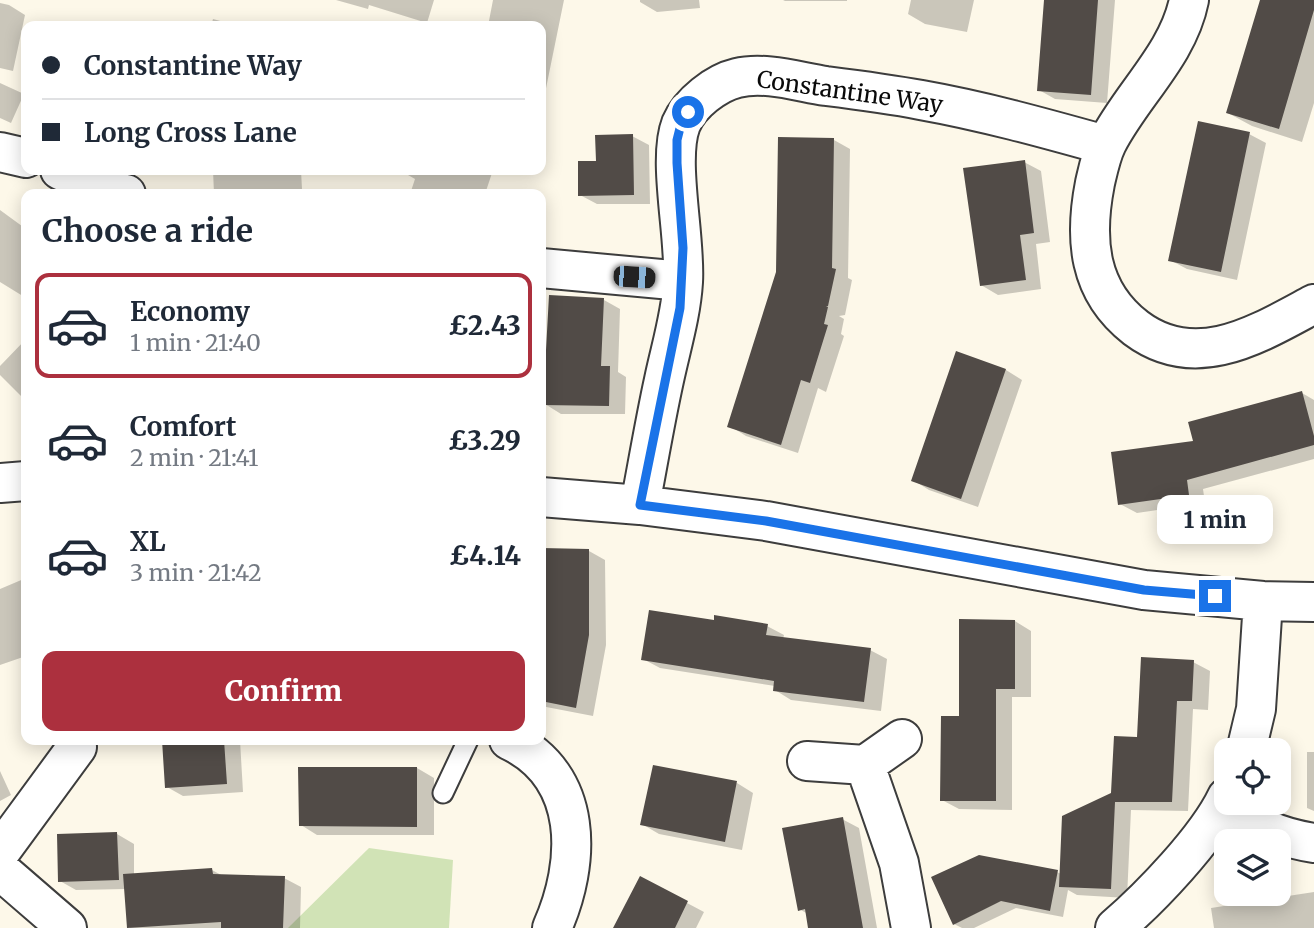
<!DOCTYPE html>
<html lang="en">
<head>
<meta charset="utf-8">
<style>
	:root { --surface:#fff; --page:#f2f2f3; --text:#1f2937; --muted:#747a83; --line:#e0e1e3; --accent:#ac303e }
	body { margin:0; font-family:Merriweather,serif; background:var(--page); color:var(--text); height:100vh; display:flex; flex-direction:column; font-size:26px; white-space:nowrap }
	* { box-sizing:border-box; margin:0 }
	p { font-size:23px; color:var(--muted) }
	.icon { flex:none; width:38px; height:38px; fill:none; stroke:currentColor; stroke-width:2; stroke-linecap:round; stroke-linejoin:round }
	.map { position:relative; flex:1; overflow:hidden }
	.side { position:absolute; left:21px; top:189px; width:525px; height:556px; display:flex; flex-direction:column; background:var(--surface); border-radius:14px; box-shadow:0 4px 18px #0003 }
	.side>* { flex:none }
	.top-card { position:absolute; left:21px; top:21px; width:525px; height:154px; border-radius:14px; box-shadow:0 4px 18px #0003; display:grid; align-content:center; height:154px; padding:0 21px; background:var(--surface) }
	.fabs { position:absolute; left:1214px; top:738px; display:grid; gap:14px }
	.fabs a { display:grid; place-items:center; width:77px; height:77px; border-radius:14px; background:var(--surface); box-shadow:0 4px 18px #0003; font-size:35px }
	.end { position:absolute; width:32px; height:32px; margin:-16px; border:9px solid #1a73e8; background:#fff; box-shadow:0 0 0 4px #fff }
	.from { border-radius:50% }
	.bubble { position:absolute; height:49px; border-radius:14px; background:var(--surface); box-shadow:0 4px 18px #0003; font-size:23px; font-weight:800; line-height:49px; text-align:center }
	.car { position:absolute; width:21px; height:42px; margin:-21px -10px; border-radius:9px; box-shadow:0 0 5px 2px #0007; background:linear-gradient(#222 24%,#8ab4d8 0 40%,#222 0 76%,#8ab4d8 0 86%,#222 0) }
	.top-card b { display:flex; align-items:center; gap:24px; height:66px; font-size:26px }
	.top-card b+b { border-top:2px solid var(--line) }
	.top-card i { width:18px; height:18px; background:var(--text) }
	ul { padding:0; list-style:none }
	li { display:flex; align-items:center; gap:21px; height:105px; margin:0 14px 10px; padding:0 7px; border:4px solid transparent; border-radius:14px }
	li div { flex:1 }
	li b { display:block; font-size:26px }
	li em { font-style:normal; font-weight:800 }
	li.selected { border-color:var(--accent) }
	li>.icon { width:63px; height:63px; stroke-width:1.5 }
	h2 { padding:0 21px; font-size:32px; line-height:84px }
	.primary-button { display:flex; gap:14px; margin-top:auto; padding:14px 21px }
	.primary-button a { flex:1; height:80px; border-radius:14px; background:var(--accent); color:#fff; font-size:28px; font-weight:800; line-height:80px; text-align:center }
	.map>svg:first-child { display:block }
	.green { fill:#d1e3b6 }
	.shadow { fill:#0003 }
	.building { fill:#514b47 }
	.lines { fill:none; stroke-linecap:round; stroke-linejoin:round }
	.lane-casing { stroke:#3d3d3d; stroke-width:23 }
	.street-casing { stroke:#3d3d3d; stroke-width:42 }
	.lane { stroke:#fff; stroke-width:19 }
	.street { stroke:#fff; stroke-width:38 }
	.route { stroke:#1a73e8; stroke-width:9 }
	.labels { text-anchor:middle; stroke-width:7; stroke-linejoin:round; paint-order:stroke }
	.street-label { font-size:23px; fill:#0a0a0a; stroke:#fff }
</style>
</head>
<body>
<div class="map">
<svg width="1314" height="928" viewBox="0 0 1314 928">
	<rect width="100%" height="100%" fill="#fdf8e9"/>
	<path class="green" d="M369 848 453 860 449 928H288Z"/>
	<path class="shadow" d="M336 0H434L427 23 369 5 368 9Z
		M493 0H564L543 103 541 102V26H488Z
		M640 0H699L700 8 657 12 640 2Z
		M783 0H847V1H785Z
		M911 0H974L967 32 925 24 908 14Z
		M1046 0H1115L1107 103 1055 99 1039 90Z
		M1262 0H1314V103L1302 142 1252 126 1228 113Z
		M0 3 9 5 25 15 13 71 0 68Z
		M213 19 239 26H211Z
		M0 83 24 94 11 123 0 118Z
		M1249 134 1266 143 1237 280 1187 269 1170 260Z
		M632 136 649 145 650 204H597L580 195 598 162Z
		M834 140 850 149 848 278 852 280 845 315 839 316 844 319 841 334 844 336 826 392 818 388 798 453 746 436 730 426Z
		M1024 162 1041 171 1050 242 1036 244 1041 289 998 295 981 285Z
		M213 170H301L302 189H278V194H214Z
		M410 170H493L485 194H410L415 179 408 175Z
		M0 210 26 229V298L0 282Z
		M604 300 620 309 618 372 626 377 625 414H561L545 404Z
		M26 339V401L0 375V366Z
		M957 354 1006 370 1022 380 978 507 929 490 913 480Z
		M1302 393 1314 400V459L1203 489 1205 503 1137 513 1120 504 1195 442Z
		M541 550 589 551 605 560 606 645 593 716 541 706Z
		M26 578V656L0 665V589Z
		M1015 621 1031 631V697H1012V810L959 809 942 800 961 718Z
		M715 622 767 626 784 635 783 639 870 650 887 659 881 711 791 700 775 690V686L660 668 643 659Z
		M1193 662 1210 671 1208 710 1193 709 1188 811 1131 810 1127 898 1077 895 1068 890 1063 917 1016 908 974 928H962L954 924 1057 872 1061 874 1113 794 1139 739Z
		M164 740H240L243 792 183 796 167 787Z
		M1307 752H1314V811L1307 808Z
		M417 768 434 778V835H317L301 825Z
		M0 771 11 795 0 801Z
		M737 783 753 793 742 850 659 834 642 824Z
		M842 819 859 828 877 928H810L808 914 799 909Z
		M117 834 134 844V875L212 870 223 876 284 878 301 887 300 928H130L126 889 76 890 60 881Z
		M640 878 704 912 696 928H618Z
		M1314 892V928H1214L1211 908Z"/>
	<path class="building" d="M1044 0H1098L1091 95 1037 91Z
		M1260 0H1314V10L1279 129 1226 113Z
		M1198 121 1250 132 1221 272 1168 261Z
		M633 134 634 195 578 196V161H596L595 135Z
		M778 137 834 138 832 268 836 269 828 306 826 307H828L824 324 828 325 810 383 801 380 781 445 727 427 776 272Z
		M1025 160 1034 233 1020 235 1026 280 980 286 963 168Z
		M549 295 604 298 601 366H610L609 406 543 405Z
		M956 351 1006 369 961 499 911 481Z
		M1302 391 1314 436V445L1187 480 1189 495 1118 505 1111 452 1193 441 1188 422Z
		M541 548 589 549V635L576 708 541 701Z
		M649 610 714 620V615L768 624 766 635 871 648 864 702 773 691 774 681 641 660Z
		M959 619 1015 620V689H996V801H940L941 716H959Z
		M1141 657 1194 660 1192 701H1177L1172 802H1115L1111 889 1059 887 1062 816 1111 793 1114 736 1137 737Z
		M162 740H224L227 784 165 788Z
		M653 765 737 781 725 842 640 825Z
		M298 767H417V827L299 826Z
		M843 817 863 928H808L805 909 798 911 782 828Z
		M117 832 119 880 58 882 57 834Z
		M979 855 1058 870 1050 911 1001 901 953 925 931 877Z
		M212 868 213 874 285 876 283 928H221V922L127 928 123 874Z
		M640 876 688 901 675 928H613Z"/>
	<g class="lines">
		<g class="lane-casing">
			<path id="lane" d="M443 793 468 740"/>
		</g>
		<g class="street-casing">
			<path id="street" d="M1189 0C1178 55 1132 94 1107 143 1101 155 1098 170 1095 183 1084 239 1088 291 1136 328 1196 373 1258 334 1314 304
				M0 152 26 158
				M60 170 102 189 126 194
				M541 268 683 281
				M0 483 26 481
				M541 497 640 505 766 521 1144 590 1263 601 1314 602
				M640 505C648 463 655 421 664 380 671 347 681 315 683 282 686 238 667 160 681 124 690 103 716 83 737 78 765 71 799 82 826 86 858 90 889 94 921 100 983 111 1044 128 1105 145
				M509 740C585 776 581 863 552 928
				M1246 751 1256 709 1263 601
				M807 761 865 765 902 739
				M865 765 899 863 911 928
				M1224 804C1255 826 1276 837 1314 843
				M0 852 77 747
				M0 870 67 928
				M1115 928C1150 898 1207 839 1227 797"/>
		</g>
		<use href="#lane" class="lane"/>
		<use href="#street" class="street"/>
	</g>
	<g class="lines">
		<path class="route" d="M688 112 681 124 677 140V163L683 248 680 308 640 505 766 521 1144 590 1215 596"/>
	</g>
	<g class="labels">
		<g class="street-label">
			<text transform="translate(850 92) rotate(8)" y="8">Constantine Way</text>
		</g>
	</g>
</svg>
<div class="fabs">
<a><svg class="icon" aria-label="locate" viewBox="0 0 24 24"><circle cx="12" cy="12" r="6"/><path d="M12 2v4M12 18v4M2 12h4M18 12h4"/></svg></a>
<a><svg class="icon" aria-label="layers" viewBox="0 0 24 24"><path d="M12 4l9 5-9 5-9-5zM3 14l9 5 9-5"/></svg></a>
</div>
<i class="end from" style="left:688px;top:112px"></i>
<i class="end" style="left:1215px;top:596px"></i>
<div class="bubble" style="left:1157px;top:495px;width:116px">1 min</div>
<i class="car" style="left:634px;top:277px;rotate:94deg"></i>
<div class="top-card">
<b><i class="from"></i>Constantine Way</b>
<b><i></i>Long Cross Lane</b>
</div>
<section class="side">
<h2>Choose a ride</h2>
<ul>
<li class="selected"><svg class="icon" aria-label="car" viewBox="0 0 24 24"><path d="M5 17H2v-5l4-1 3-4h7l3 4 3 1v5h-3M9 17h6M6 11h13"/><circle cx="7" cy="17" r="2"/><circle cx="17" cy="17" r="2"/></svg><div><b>Economy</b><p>1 min · 21:40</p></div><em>£2.43</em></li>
<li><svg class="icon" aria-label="car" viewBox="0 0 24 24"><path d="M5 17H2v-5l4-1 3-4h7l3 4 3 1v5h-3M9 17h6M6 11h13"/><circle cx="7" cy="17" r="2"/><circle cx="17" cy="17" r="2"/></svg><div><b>Comfort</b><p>2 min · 21:41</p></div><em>£3.29</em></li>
<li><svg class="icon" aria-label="car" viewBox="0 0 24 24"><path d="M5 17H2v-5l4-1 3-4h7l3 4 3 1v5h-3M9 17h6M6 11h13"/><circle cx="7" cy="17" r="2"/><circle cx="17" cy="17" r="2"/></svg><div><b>XL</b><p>3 min · 21:42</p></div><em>£4.14</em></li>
</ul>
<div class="primary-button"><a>Confirm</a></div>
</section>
</div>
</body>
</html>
